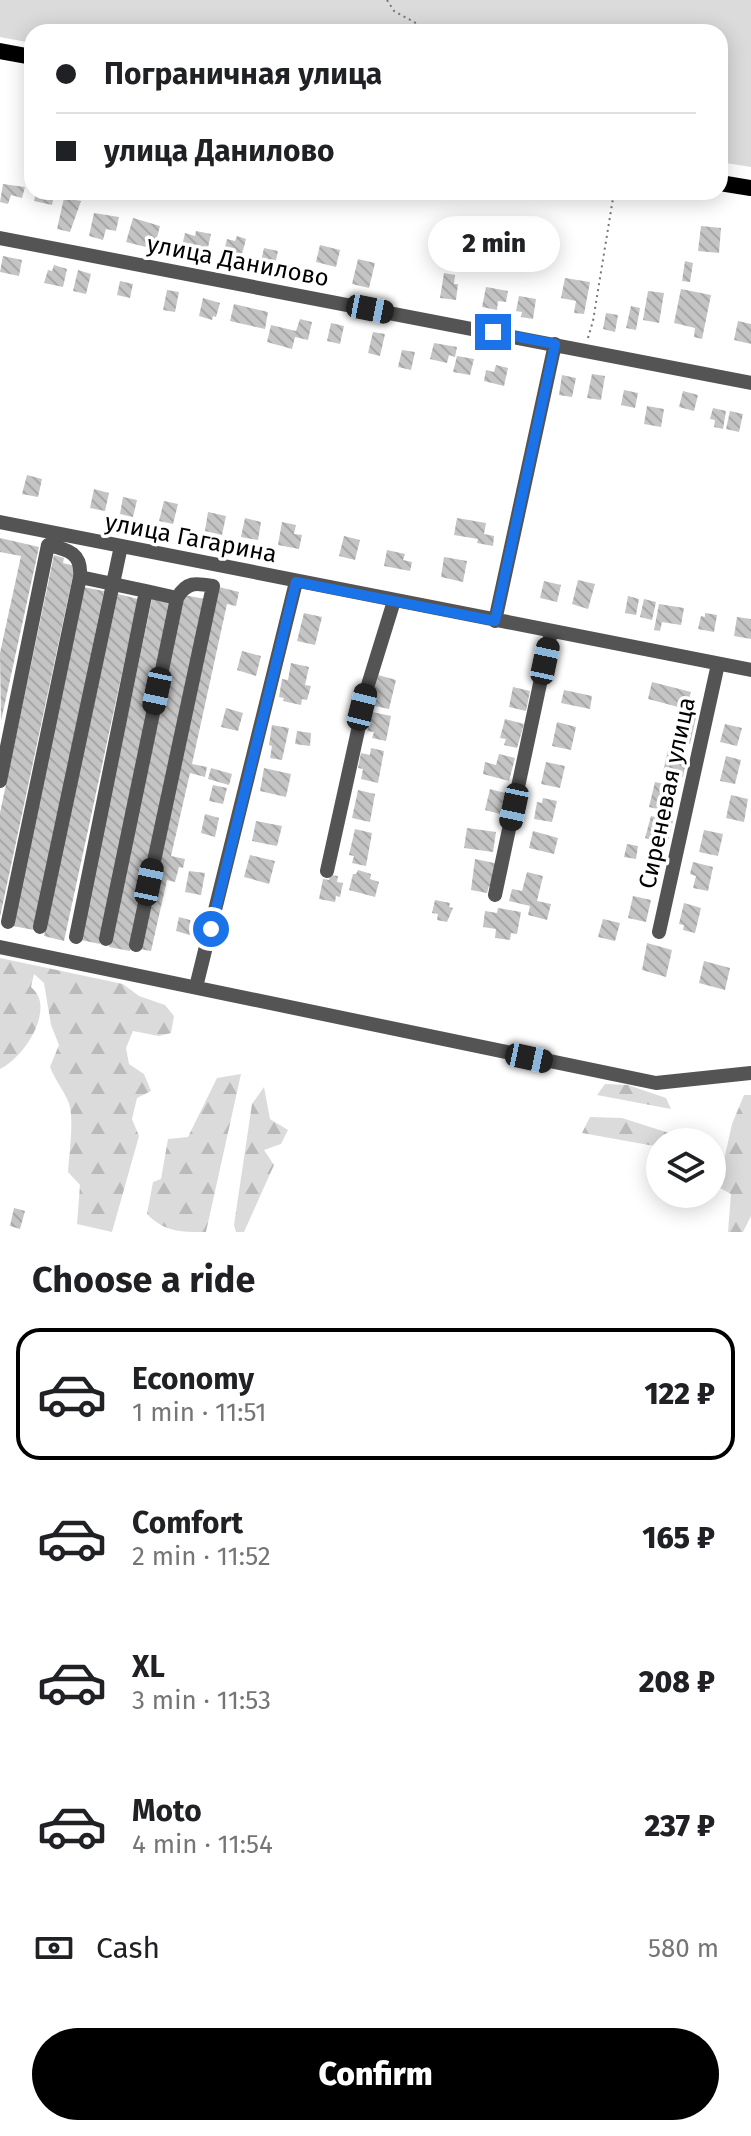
<!DOCTYPE html>
<html lang="en">
<head>
<meta charset="utf-8">
<style>
	:root { --surface:#fff; --page:#f2f2f2; --text:#202124; --muted:#757577; --line:#e0e0e0; --accent:#000 }
	body { margin:0; font-family:"Fira Sans",sans-serif; background:var(--page); color:var(--text); height:100vh; display:flex; flex-direction:column; font-size:30px; white-space:nowrap }
	* { box-sizing:border-box; margin:0 }
	p { font-size:26px; color:var(--muted) }
	.icon { flex:none; width:44px; height:44px; fill:none; stroke:currentColor; stroke-width:2; stroke-linecap:round; stroke-linejoin:round }
	.map { position:relative; height:1232px; overflow:hidden }
	.panel { display:flex; flex-direction:column; background:var(--surface); flex:1 }
	.panel>* { flex:none }
	.banner { position:absolute; left:24px; top:24px; width:704px; height:176px; border-radius:24px; box-shadow:0 4px 20px #0003; display:grid; align-content:center; height:176px; padding:0 32px; background:var(--surface) }
	.controls { position:absolute; left:646px; top:1128px; display:grid; gap:16px }
	.controls a { display:grid; place-items:center; width:80px; height:80px; border-radius:50%; background:var(--surface); box-shadow:0 4px 20px #0003; font-size:40px }
	.end { position:absolute; width:36px; height:36px; margin:-18px; border:10px solid #1a73e8; background:#fff; box-shadow:0 0 0 4px #fff }
	.from { border-radius:50% }
	.bubble { position:absolute; height:56px; border-radius:28px; background:var(--surface); box-shadow:0 4px 20px #0003; font-size:26px; font-weight:800; line-height:56px; text-align:center }
	.car { position:absolute; width:24px; height:48px; margin:-24px -12px; border-radius:10px; box-shadow:0 0 6px 2px #0007; background:linear-gradient(#222 24%,#8ab4d8 0 40%,#222 0 76%,#8ab4d8 0 86%,#222 0) }
	.banner b { display:flex; align-items:center; gap:28px; height:76px; font-size:30px }
	.banner b+b { border-top:2px solid var(--line) }
	.banner i { width:20px; height:20px; background:var(--text) }
	ul { padding:0; list-style:none }
	li { display:flex; align-items:center; gap:24px; height:132px; margin:0 16px 12px; padding:0 16px; border:4px solid transparent; border-radius:24px }
	li div { flex:1 }
	li b { display:block; font-size:30px }
	li em { font-style:normal; font-weight:800 }
	li.active { border-color:var(--accent) }
	li>.icon { width:72px; height:72px; stroke-width:1.5 }
	h2 { padding:0 32px; font-size:36px; line-height:96px }
	.pay { display:flex; align-items:center; gap:20px; height:88px; padding:0 32px; font-size:30px }
	.pay p { margin-inline-start:auto }
	.cta { display:flex; gap:16px; margin-top:auto; padding:16px 32px }
	.cta a { flex:1; height:92px; border-radius:48px; background:var(--accent); color:#fff; font-size:32px; font-weight:800; line-height:92px; text-align:center }
	.map>svg:first-child { display:block }
	.grass { fill:#dbdbdb }
	.forest { fill:url(#forest-firs) }
	.building { fill:url(#building-back-hatch) }
	.lines { fill:none; stroke-linecap:round; stroke-linejoin:round }
	.path { stroke:#767676; stroke-width:2; stroke-dasharray:2 4; stroke-linecap:butt }
	.minor { stroke:#545454; stroke-width:14 }
	.major { stroke:#000; stroke-width:16 }
	.route { stroke:#1a73e8; stroke-width:10 }
	.labels { text-anchor:middle; stroke-width:7; stroke-linejoin:round; paint-order:stroke }
	.street-label { font-size:24px; fill:#000; stroke:#fff }
</style>
</head>
<body>
<div class="map">
<svg width="751" height="1232" viewBox="0 0 751 1232">
	<defs>
		<pattern id="forest-firs" width="22" height="20" patternUnits="userSpaceOnUse" patternTransform="scale(2)"><rect width="22" height="20" fill="#dbdbdb"/><path d="M5 1l3.5 6h-7zM16 11l3.5 6h-7z" fill="#bababa"/></pattern>
		<pattern id="building-back-hatch" width="6" height="6" patternUnits="userSpaceOnUse" patternTransform="scale(2)"><rect width="6" height="6" fill="#c4c4c4"/><path d="M-1 5l2 2M0 0l6 6M5-1l2 2" fill="none" stroke="#a7a7a7"/></pattern>
	</defs>
	<rect width="100%" height="100%" fill="#fff"/>
	<path class="grass" d="M0 0H751V167L720 162V32H32V43L0 37Z"/>
	<path class="forest" d="M0 958 123 984 139 996 165 1005 174 1016 171 1033 159 1036 133 1031 126 1048 129 1064 144 1074 151 1091 137 1098 132 1119 139 1136 112 1232 77 1224 80 1185 68 1172C69 1154 75 1116 68 1101 63 1089 55 1080 50 1067L59 1045 51 1025 44 983 34 974 31 987C34 990 37 993 39 998 47 1022 21 1059 0 1069Z
		M241 1074 206 1232C179 1232 165 1232 147 1214L153 1182 161 1179 168 1139 188 1137 217 1078Z
		M605 1084 628 1085 666 1098 671 1109 597 1095Z
		M264 1087 270 1119 288 1130 281 1144 264 1150 274 1165 244 1232H236L234 1225 252 1104Z
		M744 1095H751V1216L743 1232H728L731 1194 718 1187 732 1124Z
		M590 1117 622 1118 672 1134 676 1142H660V1147L582 1133Z"/>
	<path class="building" d="M3 184 25 187 22 198 11 195 8 204 0 202Z
		M36 192 54 196 52 205 34 201Z
		M64 198 81 201 70 232 57 229Z
		M94 213 119 217 116 231 106 229 103 240 89 236Z
		M133 218 160 226 154 249 126 242Z
		M701 226 721 228 719 253 698 251Z
		M196 231 211 234 206 256 181 251 185 233 195 236Z
		M237 236 246 239 240 262 222 258 227 239 235 241Z
		M320 245 340 250 336 267 316 262Z
		M264 248 278 251 274 269 260 266Z
		M3 256 22 260 19 276 0 272Z
		M358 259 375 263 369 288 352 284Z
		M685 261 693 263 690 282 682 281Z
		M54 265 67 269 63 287 44 283 48 270 52 271Z
		M78 270 91 274 86 294 73 291Z
		M444 273 455 275 454 284H458L456 300 440 298Z
		M565 278 590 282 584 314 574 313 576 301 561 298Z
		M120 281 133 284 130 298 117 295Z
		M486 287 508 291 506 302 498 301 497 310 482 307Z
		M681 289 711 295 702 339 694 337 695 328 674 323Z
		M167 290 179 292 175 312 163 310Z
		M648 291 664 293 659 323 643 320Z
		M519 296 536 299 533 319 521 317 522 312 516 311Z
		M203 298 220 303 216 317 213 316 212 320 199 316Z
		M234 304 268 312 265 329 230 321Z
		M631 306 640 308 636 330 626 328Z
		M606 313 618 315 615 332 603 329Z
		M300 319 312 322 308 340 295 337 292 349 267 342 271 325 296 331Z
		M738 321 751 324V344L734 340Z
		M331 323 344 326 340 344 327 341Z
		M373 332 385 334 380 356 368 353Z
		M434 343 457 347 455 357 449 355 447 363 430 359Z
		M402 350 415 352 411 370 398 367Z
		M457 356 474 359 470 375 453 372Z
		M496 365 508 368 504 386 484 381 486 370 494 372Z
		M592 374 605 376 601 400 587 398Z
		M562 375 576 378 572 397 559 395Z
		M624 390 638 393 635 408 621 405Z
		M683 391 698 395 694 411 679 407Z
		M647 406 664 409 661 427 644 424Z
		M713 408 726 411 723 429 714 427 715 420 710 419Z
		M730 411 743 414 739 432 726 429Z
		M27 475 42 479 38 497 22 494Z
		M94 489 109 493 105 511 90 508Z
		M123 497 137 500 133 517 120 514Z
		M164 501 178 504 173 524 159 521Z
		M208 512 226 516 222 535 205 531Z
		M245 518 261 522 258 540 241 537Z
		M457 518 486 523 484 534 494 536 493 546 477 543 478 539 454 535Z
		M282 522 296 525 294 534 302 535 299 549 278 545Z
		M344 536 360 540 355 560 339 556Z
		M0 538 39 547 1 721 0 653 21 556 0 552Z
		M387 550 405 554 403 560 412 562 410 571 384 566Z
		M54 555 64 558 63 563 75 566 0 917V813Z
		M444 557 467 561 463 582 441 577Z
		M578 580 595 584 588 609 572 604Z
		M544 581 561 585 557 602 540 598Z
		M83 587 104 591 34 930 13 926Z
		M219 587 239 592 236 606 227 604 192 764 207 767 205 777 190 773 171 856 185 859 183 868 179 867 175 882 167 880 151 951 139 949Z
		M118 594 138 599 64 941 44 936Z
		M184 595 205 599 130 951 109 947Z
		M628 596 639 599 636 615 625 613Z
		M152 599 170 603 100 944 81 940Z
		M644 599 656 602 652 620 640 617Z
		M659 604 684 608 681 625 662 622 660 631 654 630Z
		M304 613 322 617 315 645 297 641Z
		M705 613 717 615 714 632 698 629 701 616 705 617Z
		M737 617 751 619V639L734 636Z
		M242 651 261 656 256 676 237 670Z
		M291 663 309 667 305 685 311 686 307 700 302 699 301 705 283 701 284 698 279 697 282 679 288 680Z
		M378 675 396 680 389 709 370 705Z
		M652 682 691 692 686 709 648 699Z
		M513 687 530 691 526 711 509 707Z
		M564 690 592 696 590 709 561 703Z
		M226 708 243 713 238 731 221 727Z
		M372 712 391 716 386 741 372 738 374 732 367 731Z
		M680 713 696 717 690 744 673 740Z
		M505 719 524 724 517 748 504 745 506 739 500 738Z
		M557 722 576 727 571 750 552 746Z
		M725 724 742 728 737 746 720 742Z
		M272 725 289 728 282 760 270 758 272 746 269 745Z
		M297 731 311 733 310 746 295 744Z
		M669 745 679 747 677 753 687 756 683 777 663 772Z
		M371 748 384 751 378 783 361 779 363 769 358 768 361 753 370 755Z
		M499 754 515 758 509 781 483 774 485 762 496 765Z
		M726 756 741 760 735 784 720 781Z
		M546 762 565 766 560 788 541 784Z
		M211 768 232 774 229 785 208 779Z
		M264 768 291 774 286 797 260 791Z
		M655 782 678 787 671 812 649 807Z
		M213 785 227 788 223 804 209 801Z
		M490 789 505 793 500 814 485 810Z
		M358 790 375 794 370 822 352 818Z
		M731 795 748 799 744 822 726 818Z
		M543 798 557 801 552 822 534 819 537 802 542 803Z
		M205 814 219 818 215 837 201 833Z
		M651 816 673 821 667 844 645 838Z
		M256 821 282 826 277 846 252 841Z
		M467 828 496 832 493 852 464 848Z
		M355 829 372 833 366 866 352 863 354 856 349 855Z
		M704 830 723 834 718 856 699 852Z
		M533 831 558 838 554 854 529 848Z
		M627 844 638 846 636 859 624 857Z
		M250 855 275 861 269 884 244 877Z
		M475 859 499 864 494 887 489 886 487 893 471 890Z
		M693 862 713 867 708 891 693 888 696 876 690 874Z
		M358 870 371 874 370 879 379 882 375 897 349 890 353 874H356Z
		M189 871 205 873 201 895 185 892Z
		M527 872 543 876 537 901 551 904 547 920 528 915 530 906 509 901 512 889 522 891Z
		M330 875 338 876 337 882 343 883 340 897 336 896 335 902 319 899 323 879 329 880Z
		M633 896 651 900 646 922 628 918Z
		M435 900 450 903 449 907 453 908 447 922 437 920 438 914 432 913Z
		M684 903 701 908 695 933 683 930 684 925 679 924Z
		M498 908 521 912 517 934 511 933 510 940 495 938 496 929 483 927 485 911 497 913Z
		M179 917 197 922 193 936 176 931Z
		M603 919 620 923 615 941 598 937Z
		M647 943 672 950 666 977 642 970Z
		M704 961 730 968 725 990 699 983Z
		M14 1208 25 1211 20 1229 10 1226Z"/>
	<g class="lines">
		<path class="path" d="M387 0 394 11 432 32
			M588 338 593 321 614 192"/>
		<path class="minor" d="M0 238 751 383
			M0 522 751 670
			M495 621 555 344
			M0 781 48 545C69 550 82 553 80 577
			M327 871 368 685 394 601
			M495 895 551 632
			M8 922 80 577 146 591 76 937
			M40 927 121 546
			M659 932 718 664
			M106 939 177 598 146 591
			M136 945 213 586C196 583 187 581 177 598
			M0 947 656 1083 751 1073
			M196 987 296 582"/>
		<path class="major" d="M0 51 32 57
			M720 183 751 188"/>
	</g>
	<g class="lines">
		<path class="route" d="M211 929 296 582 495 621 555 344 493 332"/>
	</g>
	<g class="labels">
		<g class="street-label">
			<text transform="translate(238 261) rotate(11)" y="8">улица Данилово</text>
			<text transform="translate(191 538) rotate(11)" y="8">улица Гагарина</text>
			<text transform="translate(667 793) rotate(-78)" y="8">Сиреневая улица</text>
		</g>
	</g>
</svg>
<div class="controls">
<a><svg class="icon" aria-label="layers" viewBox="0 0 24 24"><path d="M12 4l9 5-9 5-9-5zM3 14l9 5 9-5"/></svg></a>
</div>
<i class="end from" style="left:211px;top:929px"></i>
<i class="end" style="left:493px;top:332px"></i>
<div class="bubble" style="left:428px;top:216px;width:132px">2 min</div>
<i class="car" style="left:370px;top:309px;rotate:101deg"></i>
<i class="car" style="left:545px;top:661px;rotate:12deg"></i>
<i class="car" style="left:157px;top:691px;rotate:192deg"></i>
<i class="car" style="left:362px;top:707px;rotate:14deg"></i>
<i class="car" style="left:514px;top:807px;rotate:192deg"></i>
<i class="car" style="left:149px;top:882px;rotate:12deg"></i>
<i class="car" style="left:529px;top:1058px;rotate:102deg"></i>
<div class="banner">
<b><i class="from"></i>Пограничная улица</b>
<b><i></i>улица Данилово</b>
</div>
</div>
<section class="panel">
<h2>Choose a ride</h2>
<ul>
<li class="active"><svg class="icon" aria-label="car" viewBox="0 0 24 24"><path d="M5 17H2v-5l4-1 3-4h7l3 4 3 1v5h-3M9 17h6M6 11h13"/><circle cx="7" cy="17" r="2"/><circle cx="17" cy="17" r="2"/></svg><div><b>Economy</b><p>1 min · 11:51</p></div><em>122 ₽</em></li>
<li><svg class="icon" aria-label="car" viewBox="0 0 24 24"><path d="M5 17H2v-5l4-1 3-4h7l3 4 3 1v5h-3M9 17h6M6 11h13"/><circle cx="7" cy="17" r="2"/><circle cx="17" cy="17" r="2"/></svg><div><b>Comfort</b><p>2 min · 11:52</p></div><em>165 ₽</em></li>
<li><svg class="icon" aria-label="car" viewBox="0 0 24 24"><path d="M5 17H2v-5l4-1 3-4h7l3 4 3 1v5h-3M9 17h6M6 11h13"/><circle cx="7" cy="17" r="2"/><circle cx="17" cy="17" r="2"/></svg><div><b>XL</b><p>3 min · 11:53</p></div><em>208 ₽</em></li>
<li><svg class="icon" aria-label="car" viewBox="0 0 24 24"><path d="M5 17H2v-5l4-1 3-4h7l3 4 3 1v5h-3M9 17h6M6 11h13"/><circle cx="7" cy="17" r="2"/><circle cx="17" cy="17" r="2"/></svg><div><b>Moto</b><p>4 min · 11:54</p></div><em>237 ₽</em></li>
</ul>
<div class="pay"><svg class="icon" aria-label="cash" viewBox="0 0 24 24"><path d="M3 7h18v10H3z"/><circle cx="12" cy="12" r="2"/></svg>Cash<p>580 m</p></div>
<div class="cta"><a>Confirm</a></div>
</section>
</body>
</html>
